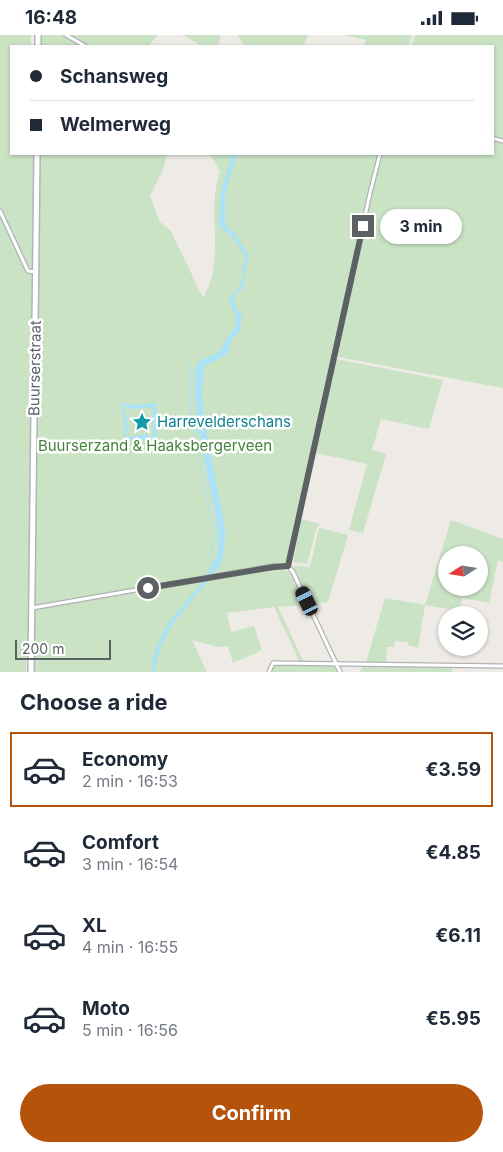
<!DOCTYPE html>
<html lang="en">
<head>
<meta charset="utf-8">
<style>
	:root { --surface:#fff; --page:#f2f2f3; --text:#1f2937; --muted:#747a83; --line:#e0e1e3; --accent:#b45309 }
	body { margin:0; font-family:Inter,sans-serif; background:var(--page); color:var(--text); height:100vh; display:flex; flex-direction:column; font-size:19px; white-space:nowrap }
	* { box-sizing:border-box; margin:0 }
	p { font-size:16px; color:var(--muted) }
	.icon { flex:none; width:28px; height:28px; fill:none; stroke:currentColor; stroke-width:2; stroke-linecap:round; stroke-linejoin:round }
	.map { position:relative; height:637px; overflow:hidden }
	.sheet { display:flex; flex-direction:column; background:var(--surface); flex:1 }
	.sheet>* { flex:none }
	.top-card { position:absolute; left:10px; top:10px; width:484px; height:110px; border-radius:0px; box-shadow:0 1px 4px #0004; display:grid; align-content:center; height:110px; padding:0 20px; background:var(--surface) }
	.needle { width:32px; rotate:258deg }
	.controls { position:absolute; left:438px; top:511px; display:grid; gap:10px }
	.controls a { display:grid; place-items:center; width:50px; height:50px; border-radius:50%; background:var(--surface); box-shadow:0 1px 4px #0004; font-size:25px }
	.scale { position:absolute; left:15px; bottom:12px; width:96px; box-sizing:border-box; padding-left:5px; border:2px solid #5d6164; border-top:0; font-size:14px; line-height:18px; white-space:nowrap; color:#5d6164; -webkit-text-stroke:4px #fff; paint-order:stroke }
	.end { position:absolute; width:22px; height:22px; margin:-11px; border:6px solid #5d6164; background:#fff; box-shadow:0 0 0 2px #fff }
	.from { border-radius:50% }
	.bubble { position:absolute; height:35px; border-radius:18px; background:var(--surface); box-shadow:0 1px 4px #0004; font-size:16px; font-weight:700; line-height:35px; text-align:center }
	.car { position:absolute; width:15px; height:30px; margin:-15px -8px; border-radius:6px; box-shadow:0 0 4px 1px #0007; background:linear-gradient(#222 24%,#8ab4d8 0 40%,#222 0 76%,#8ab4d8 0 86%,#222 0) }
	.top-card b { display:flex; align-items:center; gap:18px; height:48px; font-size:19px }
	.top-card b+b { border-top:1px solid var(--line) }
	.top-card i { width:12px; height:12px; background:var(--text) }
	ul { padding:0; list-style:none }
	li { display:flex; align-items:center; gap:15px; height:75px; margin:0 10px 8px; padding:0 10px; border:2px solid transparent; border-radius:0px }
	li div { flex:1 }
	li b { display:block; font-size:19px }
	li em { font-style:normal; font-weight:700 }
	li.active { border-color:var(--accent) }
	li>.icon { width:45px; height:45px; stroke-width:1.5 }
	h2 { padding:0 20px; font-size:22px; line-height:60px }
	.cta { display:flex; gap:10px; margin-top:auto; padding:10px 20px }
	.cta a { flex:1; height:58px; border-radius:30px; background:var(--accent); color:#fff; font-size:20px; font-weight:700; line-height:58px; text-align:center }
	.status { display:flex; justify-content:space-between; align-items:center; height:35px; padding:0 25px; background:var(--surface); direction:ltr }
	.status svg { height:14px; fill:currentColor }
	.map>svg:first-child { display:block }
	.green { fill:#c9e3c4; fill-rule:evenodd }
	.water { fill:#ace2f7; fill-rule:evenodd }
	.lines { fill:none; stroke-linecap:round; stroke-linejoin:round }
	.stream { stroke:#ace2f7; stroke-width:1 }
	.street-casing { stroke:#b0b3b6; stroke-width:5.5 }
	.secondary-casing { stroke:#b1b5b8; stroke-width:8 }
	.street { stroke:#fff; stroke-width:3 }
	.secondary { stroke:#fff; stroke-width:5 }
	.route { stroke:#5d6164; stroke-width:6 }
	.labels { text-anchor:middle; stroke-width:5; stroke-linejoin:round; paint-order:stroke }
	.street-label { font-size:15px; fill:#5d6164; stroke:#fff }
	.culture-label { font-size:15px; fill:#0d838f; stroke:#fff; text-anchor:start }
	.park-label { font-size:15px; fill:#45823e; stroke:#fff }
</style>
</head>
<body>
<div class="status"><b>16:48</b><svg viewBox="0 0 49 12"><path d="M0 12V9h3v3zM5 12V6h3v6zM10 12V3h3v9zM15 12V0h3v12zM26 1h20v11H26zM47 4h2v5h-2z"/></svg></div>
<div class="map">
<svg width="503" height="637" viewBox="0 0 503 637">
	<rect width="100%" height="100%" fill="#eeeae5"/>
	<path class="green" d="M0 0H31V11H11V119H167L164 132 150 161 160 187 171 196 203 263C226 225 206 177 220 137L210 119H492L493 105 503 109V353L333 321 286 535 291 539 305 570 278 572 304 628H300L274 572 227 578 231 597 254 591 262 615 233 628 228 611 218 612 192 605 207 637H33V623L26 622V637H0Z
		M40 0H64L83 11H40Z
		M70 0H158L148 11H88Z
		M183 0H221L218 11H202Z
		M237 0H309L302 11H245Z
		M344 0H412L408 11H364L366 5Z
		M415 0H503V105L493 101 492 11H412Z
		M336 324 443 345 429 394 381 384 372 415 386 419 363 498 349 495 367 429 316 418Z
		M301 484 320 489 317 492 307 529 293 527Z
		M451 485 503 504V527L498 525 489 568 462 563 459 576 425 570 418 613 408 610V607L395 606 394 612H387L386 627H366L385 563 425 570ZM446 520H479V552H446Z
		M319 493 348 500 328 567 312 569 293 531 310 532Z
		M271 630 334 631 337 637H268Z
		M363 631 452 633V637H360Z"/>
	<path class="water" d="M232 119H237L225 159V189L235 199 249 221C245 233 246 243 243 254L237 258 234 264 237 275 242 280 240 295 232 304 228 317 224 321 204 331 202 357 204 385 225 493V506L223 522 218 533 211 539 209 544C186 573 158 599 155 637H152L153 623 158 609 169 587 203 546 218 518 217 487 199 399 195 359V333L200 326 219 317 231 297 236 291V281L230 269V264L240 251 244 241 242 234 246 222 233 203 220 191 219 186 221 158Z
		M123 368 133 370 156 368 157 406 126 404 124 402 125 393 121 370ZM125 371 131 374 152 372 153 402H149L147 399 127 402 126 397 129 393 123 371Z"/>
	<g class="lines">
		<path class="stream" d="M190 326 191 369 193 395H199
			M193 395 213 491 212 518 207 527 212 530"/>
		<g class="street-casing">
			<path id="street" d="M66 0 85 11
				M492 103 503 106
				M0 176 27 234 28 236 35 237
				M288 531 370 158 380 119
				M288 531 293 537 340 637
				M32 573 273 531H288
				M269 637 273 628 502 631"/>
		</g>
		<g class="secondary-casing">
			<path id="secondary" d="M38 11V0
				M31 637 37 119"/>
		</g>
		<use href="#street" class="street"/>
		<use href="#secondary" class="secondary"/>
	</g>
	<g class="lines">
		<path class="route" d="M148 553 274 532 288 531 363 191"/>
	</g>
	<defs>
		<g id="sight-bare" transform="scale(1.5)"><path d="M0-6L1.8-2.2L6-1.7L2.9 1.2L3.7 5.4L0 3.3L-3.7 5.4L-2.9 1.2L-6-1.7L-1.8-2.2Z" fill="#0f9aa8" stroke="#fff" stroke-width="2.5" paint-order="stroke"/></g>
	</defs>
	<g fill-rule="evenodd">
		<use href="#sight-bare" x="142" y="387"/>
	</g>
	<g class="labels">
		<g class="street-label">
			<text transform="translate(35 333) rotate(-89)" y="5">Buurserstraat</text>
		</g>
		<g class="culture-label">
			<text x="157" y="392">Harrevelderschans</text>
		</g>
		<g class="park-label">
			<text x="155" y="416">Buurserzand &amp; Haaksbergerveen</text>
		</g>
	</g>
</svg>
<div class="controls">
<a><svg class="needle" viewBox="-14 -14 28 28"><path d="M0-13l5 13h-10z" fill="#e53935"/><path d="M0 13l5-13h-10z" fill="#747a83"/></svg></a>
<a><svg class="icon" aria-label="layers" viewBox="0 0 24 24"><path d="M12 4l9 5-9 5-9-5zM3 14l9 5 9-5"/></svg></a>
</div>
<div class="scale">200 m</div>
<i class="end from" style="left:148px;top:553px"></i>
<i class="end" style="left:363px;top:191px"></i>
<div class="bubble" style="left:380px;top:174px;width:82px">3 min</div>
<i class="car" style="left:307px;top:566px;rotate:334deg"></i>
<div class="top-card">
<b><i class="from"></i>Schansweg</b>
<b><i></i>Welmerweg</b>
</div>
</div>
<section class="sheet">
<h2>Choose a ride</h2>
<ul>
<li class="active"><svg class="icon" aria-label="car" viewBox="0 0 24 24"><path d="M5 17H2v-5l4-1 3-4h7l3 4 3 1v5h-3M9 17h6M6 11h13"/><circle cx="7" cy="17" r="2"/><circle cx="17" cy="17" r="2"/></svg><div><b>Economy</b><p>2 min · 16:53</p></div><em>€3.59</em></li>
<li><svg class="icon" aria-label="car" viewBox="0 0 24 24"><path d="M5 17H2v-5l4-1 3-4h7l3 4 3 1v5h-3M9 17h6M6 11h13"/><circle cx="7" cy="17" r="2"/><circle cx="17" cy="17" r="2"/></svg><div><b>Comfort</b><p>3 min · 16:54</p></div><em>€4.85</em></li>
<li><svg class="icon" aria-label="car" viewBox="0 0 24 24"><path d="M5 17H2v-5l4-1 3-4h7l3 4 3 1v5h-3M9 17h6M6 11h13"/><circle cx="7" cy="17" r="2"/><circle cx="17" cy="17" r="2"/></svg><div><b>XL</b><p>4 min · 16:55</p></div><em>€6.11</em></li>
<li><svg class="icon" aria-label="car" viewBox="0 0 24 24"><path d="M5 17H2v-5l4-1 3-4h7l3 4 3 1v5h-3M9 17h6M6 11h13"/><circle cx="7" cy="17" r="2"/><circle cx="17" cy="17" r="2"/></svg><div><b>Moto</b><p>5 min · 16:56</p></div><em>€5.95</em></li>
</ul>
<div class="cta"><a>Confirm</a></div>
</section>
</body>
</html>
